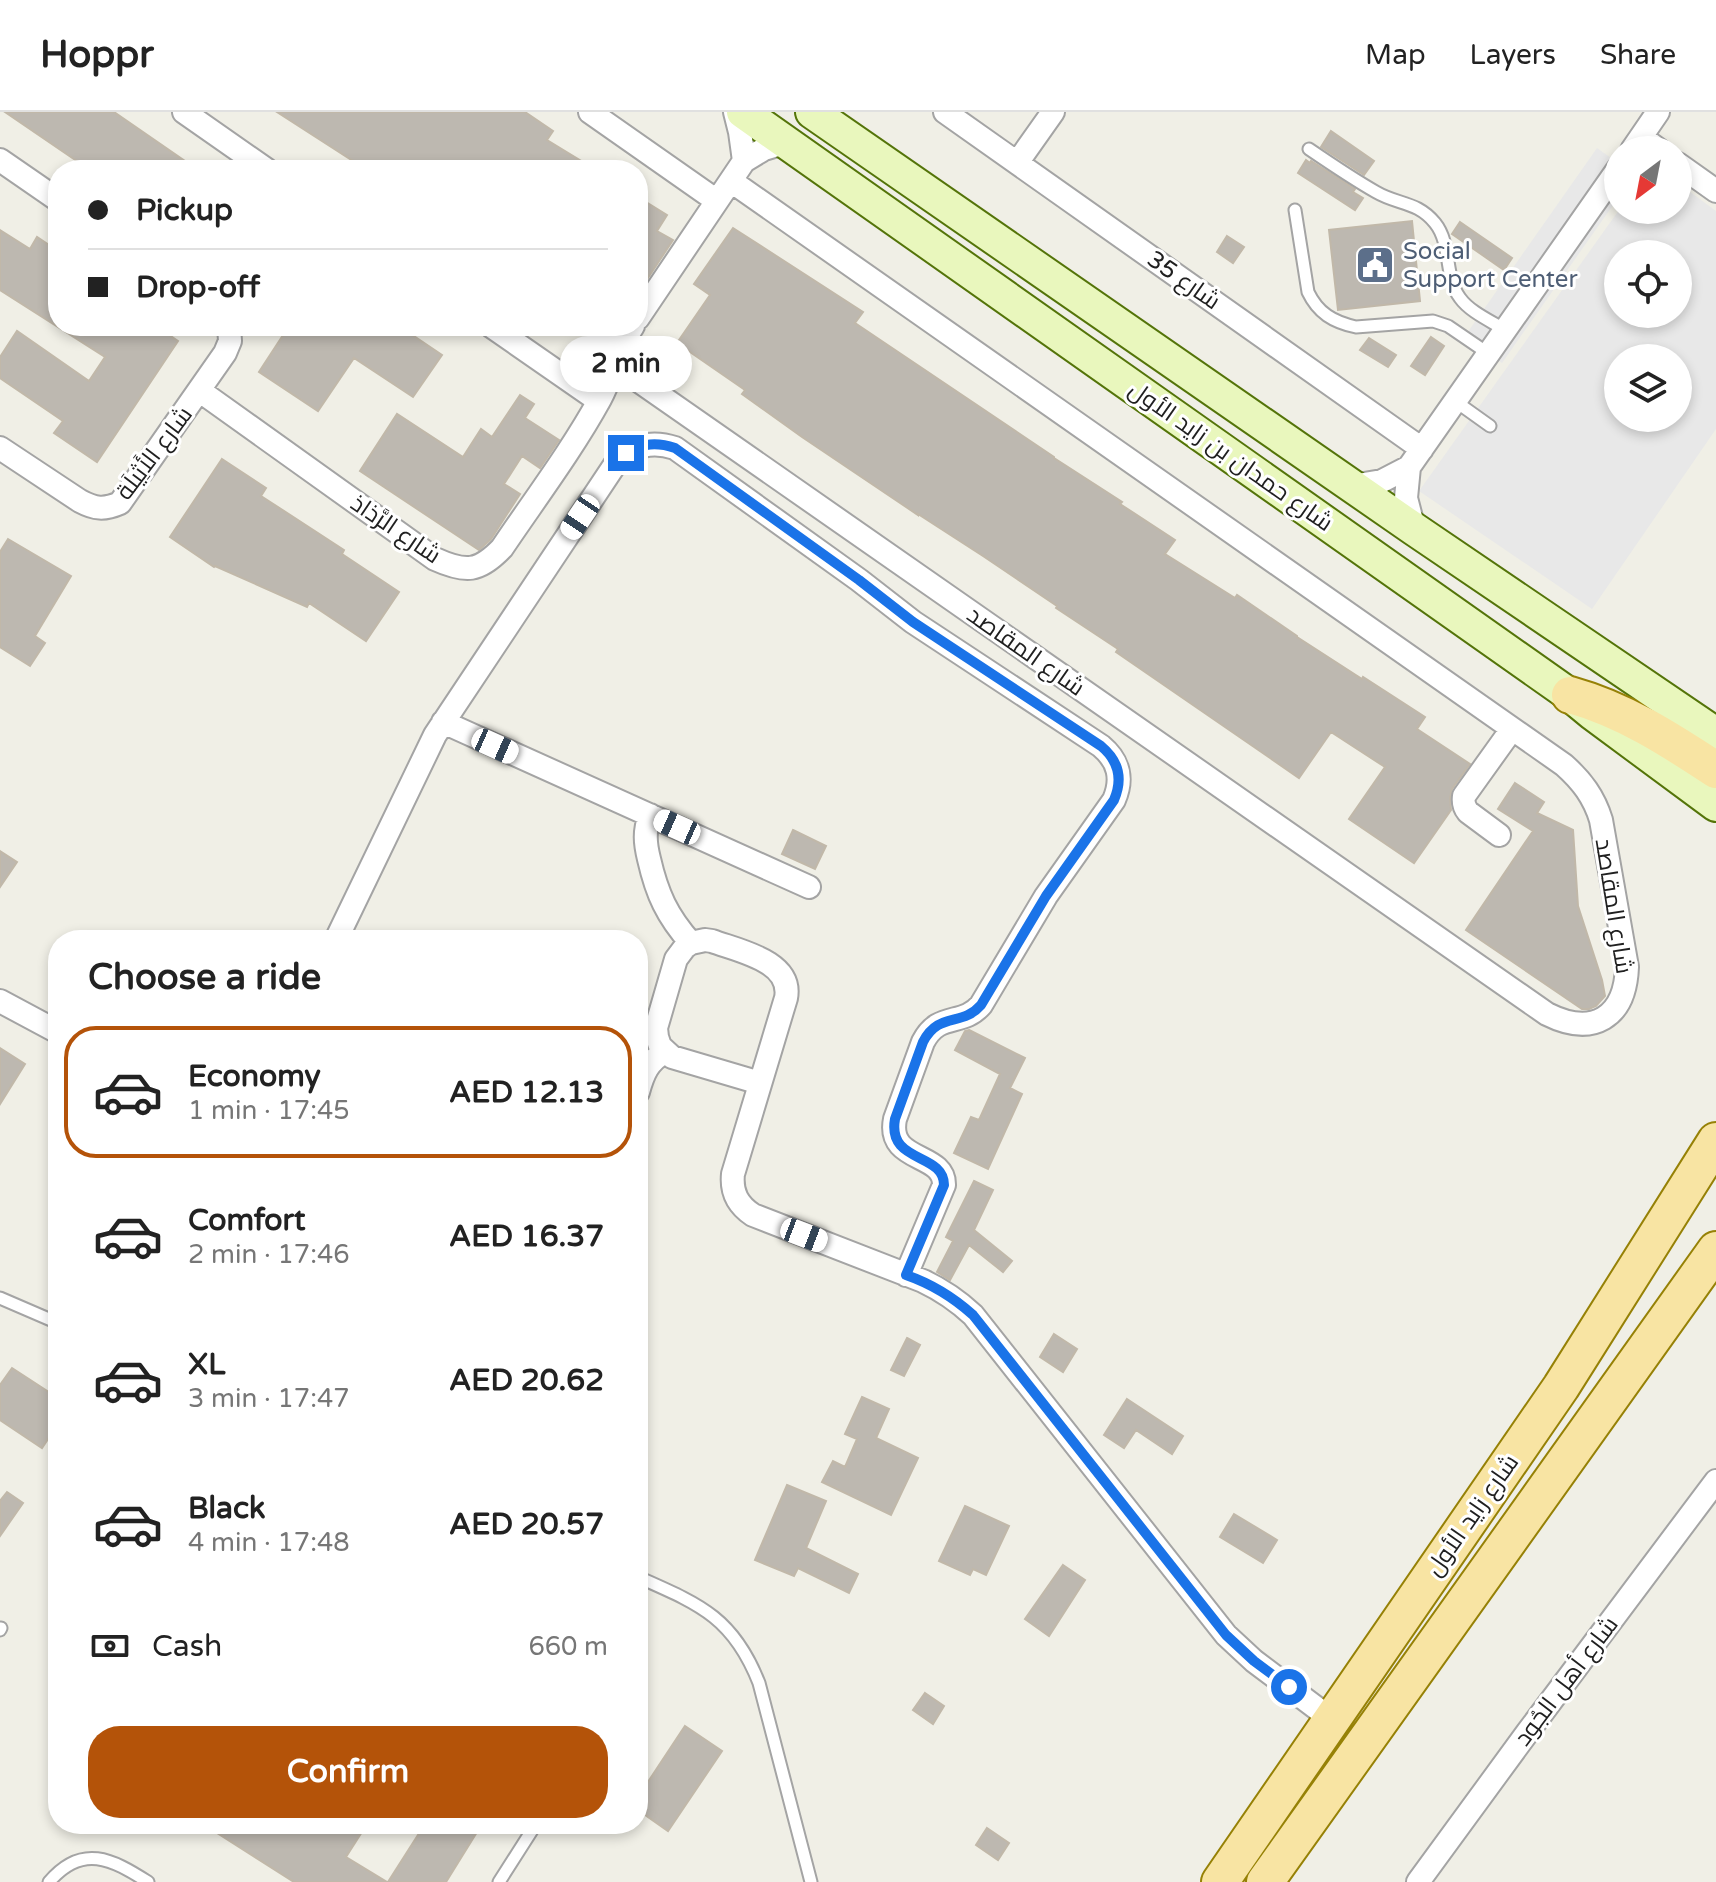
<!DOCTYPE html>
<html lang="en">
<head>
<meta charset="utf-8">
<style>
	:root { --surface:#fff; --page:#f6f6f6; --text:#222; --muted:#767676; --line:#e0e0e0; --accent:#b45309 }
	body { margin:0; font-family:"Varela Round",Cairo,sans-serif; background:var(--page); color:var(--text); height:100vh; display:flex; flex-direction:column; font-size:30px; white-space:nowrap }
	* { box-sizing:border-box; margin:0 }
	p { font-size:26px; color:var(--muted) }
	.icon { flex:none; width:44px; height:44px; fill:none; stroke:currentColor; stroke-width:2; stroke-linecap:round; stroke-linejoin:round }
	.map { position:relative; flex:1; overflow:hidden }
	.side { position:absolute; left:48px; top:818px; width:600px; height:904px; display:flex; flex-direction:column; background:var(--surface); border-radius:32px; box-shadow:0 4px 12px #0003 }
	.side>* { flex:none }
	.hud { position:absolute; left:48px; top:48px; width:600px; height:176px; border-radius:32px; box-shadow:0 4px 12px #0003; display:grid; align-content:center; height:176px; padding:0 40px; background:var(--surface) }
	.needle { width:52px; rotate:212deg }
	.buttons { position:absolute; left:1604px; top:24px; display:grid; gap:16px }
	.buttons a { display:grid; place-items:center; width:88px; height:88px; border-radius:50%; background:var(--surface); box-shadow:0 4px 12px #0003; font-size:40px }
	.end { position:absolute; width:36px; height:36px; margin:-18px; border:10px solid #1a73e8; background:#fff; box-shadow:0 0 0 4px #fff }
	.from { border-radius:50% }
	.bubble { position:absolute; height:56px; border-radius:28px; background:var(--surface); box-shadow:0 4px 12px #0003; font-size:26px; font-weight:700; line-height:56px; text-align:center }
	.car { position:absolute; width:24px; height:48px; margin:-24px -12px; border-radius:10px; box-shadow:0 0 6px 2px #0007; background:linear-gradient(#fff 24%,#345 0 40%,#fff 0 76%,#345 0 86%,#fff 0) }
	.hud b { display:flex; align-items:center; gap:28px; height:76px; font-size:30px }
	.hud b+b { border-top:2px solid var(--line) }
	.hud i { width:20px; height:20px; background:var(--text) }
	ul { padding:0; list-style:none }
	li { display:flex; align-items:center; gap:24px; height:132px; margin:0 16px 12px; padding:0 24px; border:4px solid transparent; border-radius:32px }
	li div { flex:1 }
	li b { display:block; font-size:30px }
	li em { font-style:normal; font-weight:700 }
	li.on { border-color:var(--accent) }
	li>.icon { width:72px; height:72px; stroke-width:1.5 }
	h2 { padding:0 40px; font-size:36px; line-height:96px }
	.pay { display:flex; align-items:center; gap:20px; height:88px; padding:0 40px; font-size:30px }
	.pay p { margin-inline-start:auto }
	.cta { display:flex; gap:16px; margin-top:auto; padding:16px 40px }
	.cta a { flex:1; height:92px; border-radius:32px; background:var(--accent); color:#fff; font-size:32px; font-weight:700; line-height:92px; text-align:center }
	header { display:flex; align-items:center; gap:48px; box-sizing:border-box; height:112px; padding:0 40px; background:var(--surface); border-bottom:2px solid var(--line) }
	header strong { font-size:38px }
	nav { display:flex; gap:44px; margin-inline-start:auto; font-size:28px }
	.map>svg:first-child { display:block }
	.parking { fill:#e8e8e8; fill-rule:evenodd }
	.building { fill:#bdb8b0; stroke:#c1b8a9; stroke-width:2 }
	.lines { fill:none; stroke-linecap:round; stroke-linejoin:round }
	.lane-casing { stroke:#a4a4a4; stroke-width:15 }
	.street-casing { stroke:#a4a4a4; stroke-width:26 }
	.secondary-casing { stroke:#547409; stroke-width:36 }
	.primary-casing { stroke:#968106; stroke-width:40 }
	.lane { stroke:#fff; stroke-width:11 }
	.street { stroke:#fff; stroke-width:22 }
	.secondary { stroke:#e9f7bd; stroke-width:32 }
	.primary { stroke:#f8e4a3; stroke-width:36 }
	.route { stroke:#1a73e8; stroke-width:10 }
	.labels { text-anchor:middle; stroke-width:6; stroke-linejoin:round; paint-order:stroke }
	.service-label { font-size:24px; fill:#4e5e75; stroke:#fff; text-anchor:start }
	.street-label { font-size:24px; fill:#202020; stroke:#fff }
</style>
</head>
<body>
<header>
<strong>Hoppr</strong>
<nav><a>Map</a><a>Layers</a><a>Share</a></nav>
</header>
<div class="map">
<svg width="1716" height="1770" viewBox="0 0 1716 1770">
	<rect width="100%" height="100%" fill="#f0efe6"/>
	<path class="parking" d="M1597 36 1618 51V86L1502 251 1465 224Z
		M1678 71 1716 99V317L1592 497 1419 379 1619 98H1678ZM1618 142H1678V202H1618ZM1618 246H1678V306H1618Z"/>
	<path class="building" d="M5 0H114L198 58H90Z
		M277 0H525L553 19 547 28 596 58H367Z
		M1331 19 1374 49 1364 63 1321 35Z
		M1306 48 1310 51 1311 49 1355 77 1353 80 1363 86 1355 98 1298 61Z
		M638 85 667 103 657 119 673 128 638 181Z
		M1412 109 1420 189 1338 198 1329 118Z
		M1460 110 1512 146 1504 158 1452 122Z
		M733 116 863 200 855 211 1054 345V346L1122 390 1120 392 1175 428 1165 442 1235 486 1237 483 1297 524V525L1362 567 1363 565 1425 605 1417 617 1470 652 1452 677 1450 686 1451 698 1414 751 1349 707 1385 655 1331 620 1299 666 1116 540 1118 537 1056 496 1057 494 983 444 918 402V403L802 325 742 282 745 278 677 231 710 183 694 172Z
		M0 118 30 137 37 125 58 139V214H156L178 229 97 350 54 321 63 309 0 266V245L17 219 89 269 105 245 0 178Z
		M1227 124 1244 135 1233 151 1217 140Z
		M289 214H399L442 243 413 285 354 246 318 299 259 260Z
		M1431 225 1444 234 1425 263 1411 254Z
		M1369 226 1396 243 1388 255 1360 238Z
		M520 283 534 292 525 306 559 328 540 356 522 344 504 372 520 382 491 427 479 438 360 359 397 302 463 345 481 317 492 325Z
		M222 347 266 376 261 384 344 438 342 442 399 480 366 529 309 491 307 495 215 454 214 455 170 425Z
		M8 427 71 464 35 524 45 531 30 554 0 535V440Z
		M1515 671 1544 690 1537 701 1573 718 1578 794 1602 868 1605 884 1596 894 1589 897H1582L1466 818 1533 719 1498 697Z
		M793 718 826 734 815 757 782 742Z
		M0 739 17 750 0 775Z
		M969 918 1025 946 1010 976 1022 982 988 1057 954 1041 971 1005 979 1008 1000 962 955 938 965 919Z
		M0 936 25 952 0 992Z
		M974 1069 993 1078 974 1118 1012 1149 1003 1160 969 1133 950 1168 937 1160 953 1129 946 1125Z
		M1054 1222 1077 1237 1063 1260 1040 1245Z
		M907 1226 920 1233 904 1264 891 1258Z
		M12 1256 58 1286V1312L42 1336 0 1308V1273Z
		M862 1285 889 1297 876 1326 918 1346 891 1403 822 1370 833 1349 845 1355 857 1327 845 1322Z
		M1127 1287 1183 1324 1172 1342 1136 1318 1124 1336 1104 1323Z
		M787 1373 826 1389 806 1436 858 1462 849 1481 798 1456 794 1464 755 1448Z
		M7 1380 23 1391 0 1424V1389Z
		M965 1394 1009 1414 986 1463 973 1457 970 1463 939 1449Z
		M1234 1402 1277 1428 1263 1451 1220 1425Z
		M1063 1453 1085 1468 1049 1524 1025 1507Z
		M925 1581 944 1594 933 1612 913 1598Z
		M685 1614 722 1639 668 1719 638 1698V1685Z
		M203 1712H367L346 1745 387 1770H294Z
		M425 1712H482L446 1770H388Z
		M987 1716 1009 1731 998 1748 976 1733Z"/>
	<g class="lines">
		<g class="lane-casing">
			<path id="lane" d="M1309 37C1331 52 1353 67 1376 80 1398 93 1417 89 1435 111 1452 132 1444 165 1460 186 1470 200 1491 209 1505 218
				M1295 98 1308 180C1318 201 1333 210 1356 215L1433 209 1448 214 1489 242
				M1455 289 1490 314
				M0 1186 58 1211
				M638 1465C699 1492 733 1505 759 1571L811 1770
				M0 1518 1 1516
				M49 1770C82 1731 112 1747 148 1770
				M499 1770 536 1712"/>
		</g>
		<g class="street-casing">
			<path id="street" d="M184 0 267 58
				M590 0 717 89
				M735 0 740 20 744 49
				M945 0 1422 337
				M1641 25 1659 38
				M1632 38 1658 0
				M0 48 58 88
				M1017 51 1053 0
				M1678 52 1716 79
				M638 206 744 49 764 37 787 30
				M491 214 599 289
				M616 253 1547 902C1593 925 1625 906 1627 855L1601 708C1594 685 1582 669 1564 653L731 69
				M200 279 435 447C466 461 479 460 502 436 535 387 572 338 600 287 613 263 618 236 633 214
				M0 336 80 389C95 397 104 398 120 391L225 241 230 229 229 214
				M1352 374 1382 369 1409 355
				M1414 417 1406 386 1409 355 1618 57
				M443 610 809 775
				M650 703C644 719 645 731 649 747 657 782 667 804 691 831
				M1499 723 1468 700C1464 695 1463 691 1464 684L1512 617
				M336 828 435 623 614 354C630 333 651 328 675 336L859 468 913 510 1101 634C1119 649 1123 667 1114 688L1046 784 981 893C962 915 939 899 923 930L895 1007C886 1051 945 1040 944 1073L906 1163
				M0 889 58 920
				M760 971 672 945 660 934 657 925 656 916 676 847 685 835 691 831 705 828 712 829C739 839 793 849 786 886L733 1062C731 1081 738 1093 753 1103L923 1169C942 1178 958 1189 973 1203L1226 1523 1254 1549 1331 1607
				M638 980C643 962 648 949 665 940
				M1418 1770 1527 1621 1716 1369"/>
		</g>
		<g class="secondary-casing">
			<path id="secondary" d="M743 0 1570 583 1593 602 1716 693
				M812 0 1414 417 1716 622"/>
		</g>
		<g class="primary-casing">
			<path id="primary" d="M1570 583C1624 598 1669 627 1716 658
				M1220 1770 1561 1275 1716 1029
				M1265 1770 1716 1138"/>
		</g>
		<use href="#lane" class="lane"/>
		<use href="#street" class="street"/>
		<use href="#secondary" class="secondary"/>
		<use href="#primary" class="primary"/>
	</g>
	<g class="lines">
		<path class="route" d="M626 341C643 331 657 330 675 336L859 468 913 510 1101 634C1119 649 1123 667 1114 688L1046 784 981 893C962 915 939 899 923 930L895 1007C887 1052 944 1040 944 1073L906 1163C932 1172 953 1185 973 1203L1226 1523 1254 1549 1289 1575"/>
	</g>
	<defs>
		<g id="civic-square" transform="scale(2)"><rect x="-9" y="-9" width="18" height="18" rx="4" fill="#5c6f8a" stroke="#fff"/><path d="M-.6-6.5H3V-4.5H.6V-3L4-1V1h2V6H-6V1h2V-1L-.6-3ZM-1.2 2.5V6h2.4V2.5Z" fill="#fff"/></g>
	</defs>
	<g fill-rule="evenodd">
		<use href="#civic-square" x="1375" y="153"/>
	</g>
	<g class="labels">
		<g class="service-label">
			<text x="1403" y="147">Social<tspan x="1403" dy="28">Support Center</tspan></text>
		</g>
		<g class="street-label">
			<text transform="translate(1184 168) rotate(35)" y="8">شارع 35</text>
			<text transform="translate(154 341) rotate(-53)" y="8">شارع الأَثِيلَة</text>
			<text transform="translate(1231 344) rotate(35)" y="8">شارع حمدان بن زايد الأول</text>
			<text transform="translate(396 417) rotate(34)" y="8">شارع الرَّذاذ</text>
			<text transform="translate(1026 539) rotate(35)" y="8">شارع المقاصد</text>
			<text transform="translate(1614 794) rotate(81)" y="8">شارع المقاصد</text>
			<text transform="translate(1472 1403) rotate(-55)" y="8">شارع زايد الأول</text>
			<text transform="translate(1566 1569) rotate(-53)" y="8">شارع أهل الجُود</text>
		</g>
	</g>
</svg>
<div class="buttons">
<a><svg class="needle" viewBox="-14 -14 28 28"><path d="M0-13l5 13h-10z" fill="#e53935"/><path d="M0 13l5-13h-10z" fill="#767676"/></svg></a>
<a><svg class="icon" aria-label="locate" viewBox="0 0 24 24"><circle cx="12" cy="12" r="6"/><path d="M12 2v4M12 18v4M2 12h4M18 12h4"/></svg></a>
<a><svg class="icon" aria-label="layers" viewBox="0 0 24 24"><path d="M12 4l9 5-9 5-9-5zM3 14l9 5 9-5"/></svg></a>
</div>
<i class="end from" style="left:1289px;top:1575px"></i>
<i class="end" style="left:626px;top:341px"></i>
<div class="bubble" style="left:560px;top:224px;width:132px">2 min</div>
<i class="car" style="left:580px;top:405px;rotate:214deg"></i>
<i class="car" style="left:495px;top:634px;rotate:114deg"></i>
<i class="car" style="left:677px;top:715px;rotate:294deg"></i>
<i class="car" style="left:804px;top:1123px;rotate:111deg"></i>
<div class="hud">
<b><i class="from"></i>Pickup</b>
<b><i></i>Drop-off</b>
</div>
<section class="side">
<h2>Choose a ride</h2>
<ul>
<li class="on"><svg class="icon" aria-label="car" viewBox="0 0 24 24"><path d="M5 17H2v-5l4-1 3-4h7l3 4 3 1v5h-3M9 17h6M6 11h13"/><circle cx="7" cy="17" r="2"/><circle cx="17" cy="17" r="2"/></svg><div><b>Economy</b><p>1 min · 17:45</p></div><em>AED 12.13</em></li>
<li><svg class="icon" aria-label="car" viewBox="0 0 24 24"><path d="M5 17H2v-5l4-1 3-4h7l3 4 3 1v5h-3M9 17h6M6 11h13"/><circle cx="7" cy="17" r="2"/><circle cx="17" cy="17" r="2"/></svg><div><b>Comfort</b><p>2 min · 17:46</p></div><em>AED 16.37</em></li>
<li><svg class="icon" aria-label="car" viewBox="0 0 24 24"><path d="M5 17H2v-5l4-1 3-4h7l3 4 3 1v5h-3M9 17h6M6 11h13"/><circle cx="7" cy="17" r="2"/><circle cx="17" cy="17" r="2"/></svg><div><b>XL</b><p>3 min · 17:47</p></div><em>AED 20.62</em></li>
<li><svg class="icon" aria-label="car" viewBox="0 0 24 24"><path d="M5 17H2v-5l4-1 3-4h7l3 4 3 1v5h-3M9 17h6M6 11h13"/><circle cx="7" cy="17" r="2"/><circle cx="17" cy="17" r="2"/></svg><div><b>Black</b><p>4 min · 17:48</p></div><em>AED 20.57</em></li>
</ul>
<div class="pay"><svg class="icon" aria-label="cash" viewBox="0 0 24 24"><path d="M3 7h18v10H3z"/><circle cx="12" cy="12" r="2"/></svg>Cash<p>660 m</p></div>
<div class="cta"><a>Confirm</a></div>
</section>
</div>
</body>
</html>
